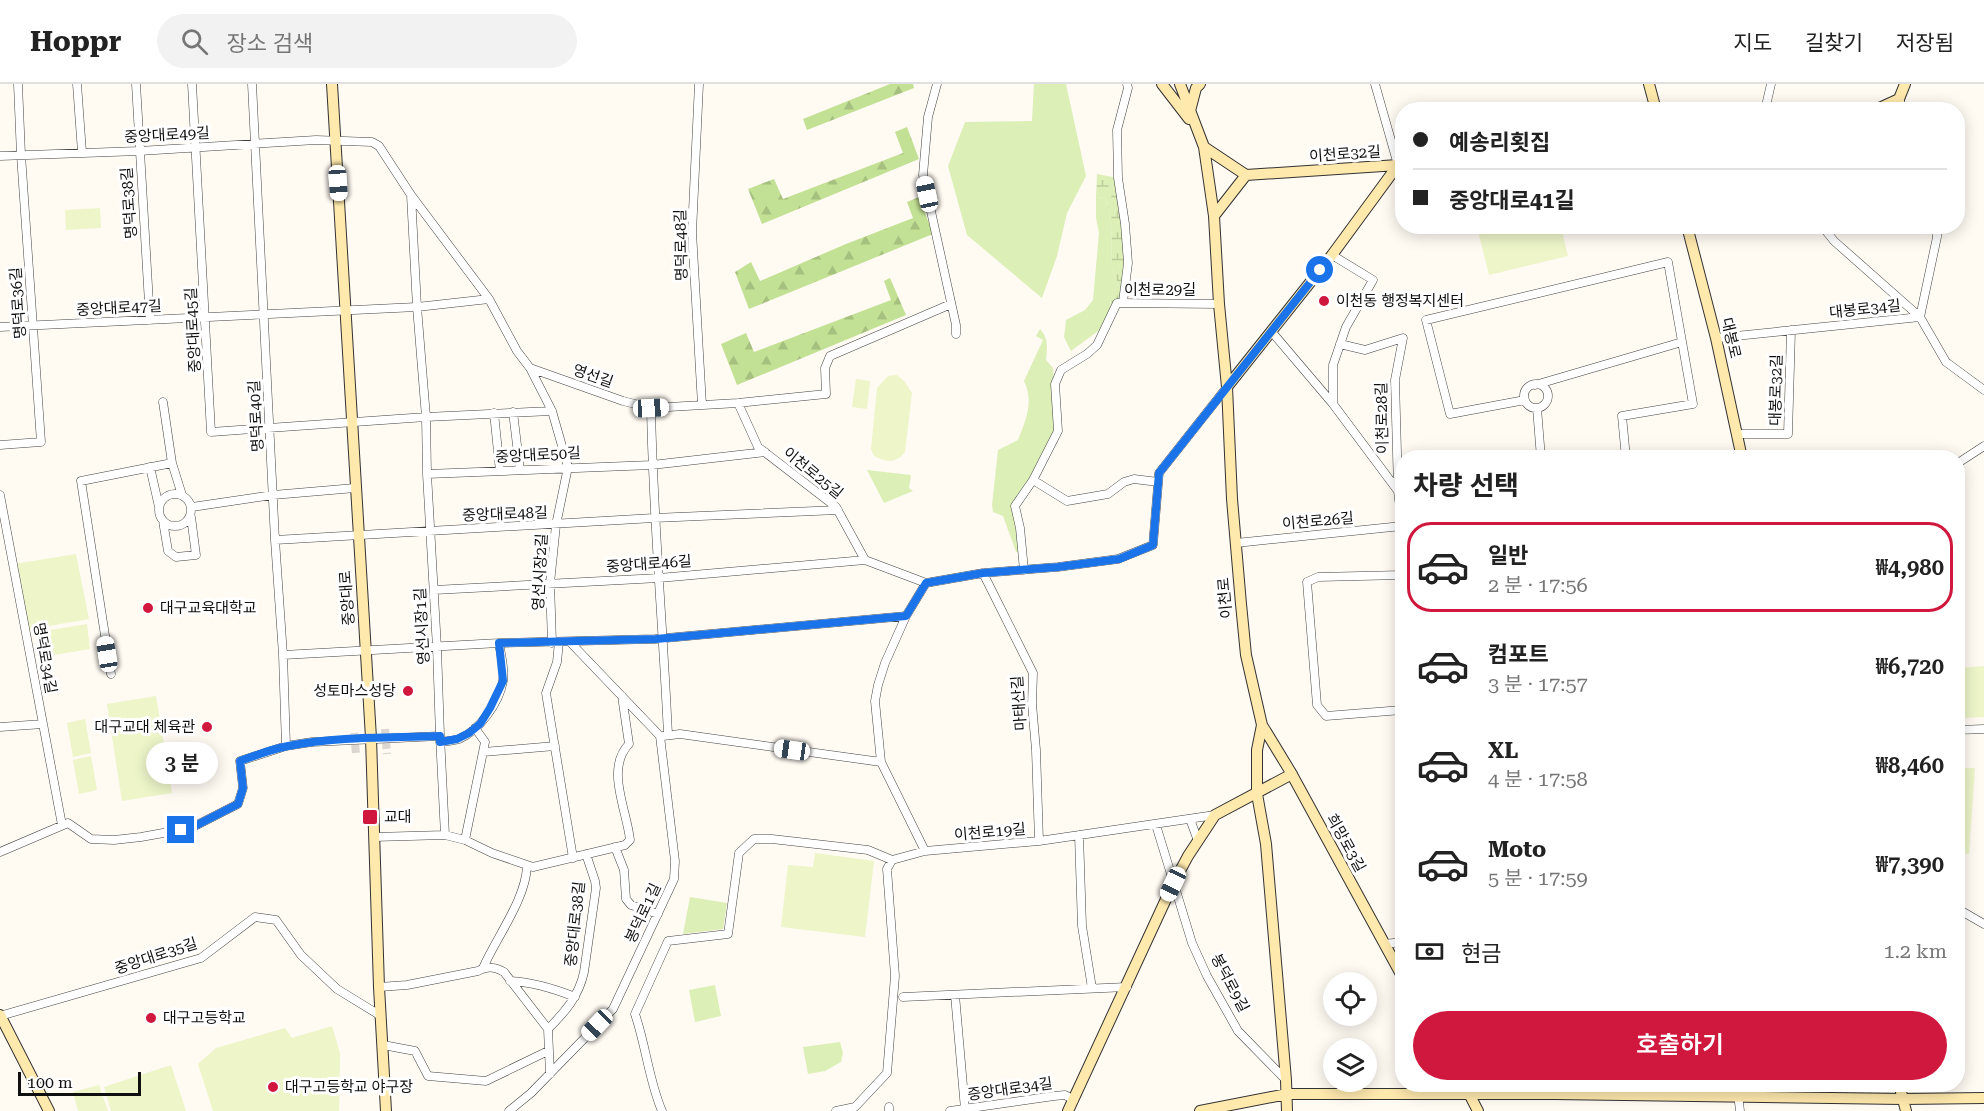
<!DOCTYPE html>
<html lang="ko">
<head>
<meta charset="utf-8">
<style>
	:root { --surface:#fff; --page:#f2f2f2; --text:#222; --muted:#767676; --line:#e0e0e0; --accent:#d0173d }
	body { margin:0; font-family:"Roboto Serif","Noto Sans KR",serif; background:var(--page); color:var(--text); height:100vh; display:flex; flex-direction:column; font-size:22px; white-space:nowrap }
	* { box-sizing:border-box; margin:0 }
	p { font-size:20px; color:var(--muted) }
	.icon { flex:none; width:33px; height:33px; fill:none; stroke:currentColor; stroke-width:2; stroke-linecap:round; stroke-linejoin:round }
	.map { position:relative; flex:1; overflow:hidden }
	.drawer { position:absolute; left:1395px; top:366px; width:570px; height:642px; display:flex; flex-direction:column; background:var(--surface); border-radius:24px; box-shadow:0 3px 15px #0003 }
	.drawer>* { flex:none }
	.top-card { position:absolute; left:1395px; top:18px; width:570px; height:132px; border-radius:24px; box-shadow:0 3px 15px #0003; display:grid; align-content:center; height:132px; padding:0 18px; background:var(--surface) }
	.controls { position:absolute; left:1323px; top:888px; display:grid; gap:12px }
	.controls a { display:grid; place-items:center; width:54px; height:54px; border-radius:50%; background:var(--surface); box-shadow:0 3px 15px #0003; font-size:30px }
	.scale { position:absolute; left:18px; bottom:15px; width:123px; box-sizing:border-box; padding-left:6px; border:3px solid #101010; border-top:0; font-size:16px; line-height:21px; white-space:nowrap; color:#101010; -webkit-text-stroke:4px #fff; paint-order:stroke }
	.end { position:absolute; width:27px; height:27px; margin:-14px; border:8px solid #1a73e8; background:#fff; box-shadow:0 0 0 3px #fff }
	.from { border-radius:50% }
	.bubble { position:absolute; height:42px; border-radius:21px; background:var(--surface); box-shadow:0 3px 15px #0003; font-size:20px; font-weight:600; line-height:42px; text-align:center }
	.car { position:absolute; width:18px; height:36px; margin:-18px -9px; border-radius:8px; box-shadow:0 0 4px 2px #0007; background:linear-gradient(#fff 24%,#345 0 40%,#fff 0 76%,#345 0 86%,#fff 0) }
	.top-card b { display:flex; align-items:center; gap:21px; height:57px; font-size:22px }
	.top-card b+b { border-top:2px solid var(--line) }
	.top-card i { width:15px; height:15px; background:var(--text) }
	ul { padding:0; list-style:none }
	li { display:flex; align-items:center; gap:18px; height:90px; margin:0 12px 9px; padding:0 6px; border:3px solid transparent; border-radius:24px }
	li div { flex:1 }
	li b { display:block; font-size:22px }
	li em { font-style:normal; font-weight:600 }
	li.on { border-color:var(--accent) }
	li>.icon { width:54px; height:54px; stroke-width:1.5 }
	h2 { padding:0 18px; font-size:27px; line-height:72px }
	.pay { display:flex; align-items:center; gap:15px; height:66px; padding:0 18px; font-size:22px }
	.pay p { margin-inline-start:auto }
	.cta { display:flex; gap:12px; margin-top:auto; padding:12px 18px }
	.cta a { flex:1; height:69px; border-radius:36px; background:var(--accent); color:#fff; font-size:24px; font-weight:600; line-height:69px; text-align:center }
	header { display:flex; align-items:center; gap:36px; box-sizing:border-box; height:84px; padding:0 30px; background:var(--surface); border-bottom:2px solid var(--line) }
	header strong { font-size:28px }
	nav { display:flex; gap:33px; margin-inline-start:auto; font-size:21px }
	.search { width:420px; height:54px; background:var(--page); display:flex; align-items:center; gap:15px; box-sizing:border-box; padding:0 21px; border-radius:33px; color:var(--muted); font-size:22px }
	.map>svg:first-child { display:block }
	.grass { fill:#dcefb6 }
	.forest { fill:url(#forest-firs) }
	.wetland { fill:url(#wetland-marsh) }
	.pitch { fill:#edf5c9 }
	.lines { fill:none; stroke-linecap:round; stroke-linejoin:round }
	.street-tunnel { stroke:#dbd7d0; stroke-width:8; stroke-dasharray:8 4; stroke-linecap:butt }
	.street-casing { stroke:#434343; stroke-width:9 }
	.secondary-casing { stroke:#323232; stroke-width:12 }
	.street { stroke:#fff; stroke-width:8 }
	.secondary { stroke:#ffe9ad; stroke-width:10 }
	.route { stroke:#1a73e8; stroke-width:8 }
	.poi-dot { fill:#d0173d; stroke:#fff; stroke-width:2 }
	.labels { text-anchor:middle; stroke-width:6; stroke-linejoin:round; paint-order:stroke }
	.street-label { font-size:15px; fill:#101010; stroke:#fff }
	.poi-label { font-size:15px; fill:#101010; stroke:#fff; text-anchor:start }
</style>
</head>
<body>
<header>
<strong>Hoppr</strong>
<div class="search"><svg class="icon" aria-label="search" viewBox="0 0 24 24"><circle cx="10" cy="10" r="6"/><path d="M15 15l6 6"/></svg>장소 검색</div>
<nav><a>지도</a><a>길찾기</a><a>저장됨</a></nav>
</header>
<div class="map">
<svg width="1984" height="1027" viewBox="0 0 1984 1027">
	<defs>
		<pattern id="forest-firs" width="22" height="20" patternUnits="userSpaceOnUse" patternTransform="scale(1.5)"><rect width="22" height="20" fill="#c3e194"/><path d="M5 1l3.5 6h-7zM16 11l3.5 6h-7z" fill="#a6c07f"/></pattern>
		<pattern id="wetland-marsh" width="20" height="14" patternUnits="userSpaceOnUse" patternTransform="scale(1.5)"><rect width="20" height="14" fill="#dcefb6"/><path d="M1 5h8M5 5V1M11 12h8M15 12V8" fill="none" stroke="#bccc9b"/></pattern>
	</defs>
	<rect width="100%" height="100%" fill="#fffaf2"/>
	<path class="grass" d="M1034 0H1066L1086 92 1067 129 1057 172 1042 214 967 151 948 82 965 38 1032 37Z
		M1096 113 1106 114 1111 135 1112 186 1118 199 1111 214 1109 239 1071 267 1064 253 1066 236 1085 226 1093 216 1099 149 1096 134Z
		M1040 245C1049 255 1047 263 1046 276L1053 284 1058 347 1015 422 1022 468H1016L1003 432 993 428 992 421 998 366 1018 356C1026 336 1034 317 1024 297L1043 256 1036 252Z
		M867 386 911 391 909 404 913 407 884 419Z
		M690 813 727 819 723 845 683 850Z
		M715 901 721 932 695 938 689 906Z
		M840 958 843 969 841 978 825 987 808 990 803 963Z"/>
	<path class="forest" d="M890 0H913L914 4 807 46 803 35Z
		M907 43 919 75 762 140 748 105 774 95 783 115 903 69 895 48Z
		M919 113 933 150 749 225 735 188 751 178 760 197 846 160 913 134 907 118Z
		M890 194 906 231 737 301 721 260 746 249 754 268 891 216 884 197Z"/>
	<path class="wetland" d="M1097 90 1118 94 1128 179 1123 218 1117 219 1111 236V214L1118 199 1112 186 1111 135 1106 114 1096 113Z"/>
	<path class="pitch" d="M100 124 101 144 66 146 65 126Z
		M1477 143H1561L1568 172 1489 191Z
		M897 291 904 297 912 309 905 368C896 380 886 378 874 372L871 365 877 304 888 292Z
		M856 295 870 297 867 325 852 323Z
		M76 470 89 535 26 546 14 480Z
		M87 540 90 565 42 573 38 548Z
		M1984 582V633L1962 634 1959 584Z
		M156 612 172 709 122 717 107 620Z
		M85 635 91 669 73 673 67 639Z
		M91 672 97 706 79 710 73 676Z
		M1958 684H1975L1969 770 1958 769Z
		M815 769 874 777 865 853 781 843 788 781 813 783Z
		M332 942 340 969 339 1027H213L198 980 216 964 285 944 292 954Z
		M171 981 186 1027H111L104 1003Z
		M99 1001 108 1027H78L73 1008Z"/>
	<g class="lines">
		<path class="street-tunnel" d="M385 645 387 670
			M354 649 356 670"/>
		<g class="street-casing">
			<path id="street" d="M77 0 82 68
				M136 0 150 236
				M192 0 211 348 426 333 552 327
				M252 0 275 456 283 571 286 662
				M699 0 692 148 702 321
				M937 0 928 33 923 91 956 241V250
				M1375 0 1398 81
				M1899 15 1903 26
				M1765 26 1771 0
				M0 72 139 67 316 56 372 58 379 62 411 111 489 215 517 267 530 284 623 317 651 324 738 319 826 310 825 284 830 272 951 220
				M411 111 417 223 426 333 427 390 437 564 440 652 445 751
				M1822 142 1834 157 1920 233 1946 278 1984 306
				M1332 171 1373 196 1346 243 1333 281V320
				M1123 218 1128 179 1125 140 1118 94 1117 46 1128 4 1127 0
				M1920 233 1937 153V142
				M0 243 417 223 489 215
				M1271 247 1333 320 1398 407 1402 440
				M1716 254 1920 233
				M1340 260 1365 266 1403 254 1395 296 1398 405
				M530 284 552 327 568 383 556 441 550 499 552 559
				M1524 312a12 12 0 1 1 24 0a12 12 0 1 1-24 0Z
				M1535 301 1682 258
				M1525 316 1450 330 1426 236 1668 178 1693 320 1622 332 1626 374
				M163 318 172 379 182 411
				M738 319 758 363 836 423 865 476 926 499 983 489 1058 483 1118 475 1153 461 1159 389 1227 303
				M651 324C653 433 663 542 668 651
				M1537 324 1541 374
				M513 328 520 386
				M494 329 500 387
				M1737 350H1788L1791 246
				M0 361 41 358 21 71 18 0
				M1958 379 1984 362
				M150 383 159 423
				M427 390 652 381 765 368
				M1033 396 1067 417 1108 410 1124 398 1134 395 1158 398
				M159 426a16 16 0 1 1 32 0a16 16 0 1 1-32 0Z
				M0 411 62 741
				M192 423 273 411 355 404
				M163 437 168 467 176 473 196 471 191 433
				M275 456 654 434 838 426
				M1236 459 1402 442
				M1024 486 1020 444 1015 422 1033 396 1058 347 1055 300 1061 286 1087 270 1097 261 1117 219 1219 220
				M983 489 1033 589 1032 620 1036 666 1039 757
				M1401 491 1402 509
				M1402 491 1318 493 1307 498 1317 621 1326 632 1402 626
				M434 506 659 494 865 476
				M559 558 557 578 546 609 573 774
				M283 571 499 559 655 555 906 532
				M111 590 81 397 172 379
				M0 643 43 640
				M475 644 485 658 483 668 555 662
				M1958 646 1984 645
				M663 652 680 650 881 678
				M440 658C446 657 453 657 459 655 480 646 499 619 503 597 505 585 501 571 499 559
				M1190 735 1198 757
				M1156 741 1192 859 1207 892 1238 947 1286 996
				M1079 751 1082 842 1092 904
				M374 753 445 751 465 756 492 769 533 783 625 761 630 756C627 726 605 685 629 660L622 612
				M465 756 483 668
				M615 763 624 786 626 815 631 821 658 830
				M925 767 881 678 875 617 878 601 885 579 906 532 926 499
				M0 768 68 739 91 755 114 756 141 753 191 744 238 720 243 704 240 677 286 662 312 658 440 652
				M1958 825 1984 840
				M1385 860 1402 858
				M483 884C496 854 526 815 527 782
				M510 897C532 898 555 905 575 913
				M379 903 407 901 478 887C486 882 496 883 504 888L548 945
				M955 911 965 1025
				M903 913 1127 903
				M0 932 201 874 255 833 276 836 301 871 337 905 381 932
				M383 961 415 967 428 992 486 997 548 967
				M550 990 548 945C565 928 579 912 584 888L596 804 595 797 586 770
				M1550 1000 1555 1010
				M1737 1000 1740 1027
				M889 1023V1027
				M509 1027 531 1009 613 925 674 795 675 777 660 652 570 558
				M662 1027C649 997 646 962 635 930L668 857 728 850 739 769 754 755H772L868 766 892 776
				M836 1027 855 1023 887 989 895 892 887 785 892 776 925 767 1039 757 1215 731
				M950 1027 1054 1012 1065 1011 1074 1016"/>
		</g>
		<g class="secondary-casing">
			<path id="secondary" d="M332 0 371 654 379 903 386 1027
				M1162 0 1189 35
				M1180 0 1204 63 1214 132 1219 220 1227 303 1232 415 1241 520 1246 571 1262 641 1257 666V710L1266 760 1286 996 1287 1027
				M1649 0 1656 26
				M1875 26 1899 15 1905 0
				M1190 27 1196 4 1200 0
				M1204 63 1246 91
				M1246 91 1398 81
				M1214 132 1246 91
				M1687 142 1716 254 1742 374
				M1227 303 1332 171 1398 81 1402 80
				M1262 641 1290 687 1402 892
				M0 931 49 1027
				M1464 1000 1478 1027
				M1899 1000 1906 1027
				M1068 1027 1173 800 1188 772 1215 731 1292 690
				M1200 1027 1287 1010H1555L1903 1015 1984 1014"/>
		</g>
		<use href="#street" class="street"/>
		<use href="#secondary" class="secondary"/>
	</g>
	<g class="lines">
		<path class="route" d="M181 746 191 744 238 720 243 704 240 677C256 671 272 665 288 662 338 652 390 654 440 652V658L457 655 469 649 480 640 490 624 503 597 499 559 656 555 906 532 926 499 983 489 1058 483 1119 475 1153 461 1159 389 1320 186"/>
	</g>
	<g class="poi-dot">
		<circle cx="1324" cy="217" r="6"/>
		<circle cx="148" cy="524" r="6"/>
		<circle cx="408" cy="607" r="6"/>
		<circle cx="207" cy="643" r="6"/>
		<rect x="362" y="725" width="16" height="16" rx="3"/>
		<circle cx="151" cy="934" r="6"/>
		<circle cx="273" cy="1003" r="6"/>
	</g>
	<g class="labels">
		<g class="street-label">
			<text transform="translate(167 51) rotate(-3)" y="5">중앙대로49길</text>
			<text transform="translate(1345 70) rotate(-4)" y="5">이천로32길</text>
			<text transform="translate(129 119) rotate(-94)" y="5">명덕로38길</text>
			<text transform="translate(681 161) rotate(-91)" y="5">명덕로48길</text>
			<text x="1160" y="211">이천로29길</text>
			<text transform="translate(18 219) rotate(-94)" y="5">명덕로36길</text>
			<text transform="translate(119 224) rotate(-3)" y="5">중앙대로47길</text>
			<text transform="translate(1865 225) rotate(-6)" y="5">대봉로34길</text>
			<text transform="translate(193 246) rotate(-93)" y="5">중앙대로45길</text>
			<text transform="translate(1731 254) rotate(77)" y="5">대봉로</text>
			<text transform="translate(593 292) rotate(19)" y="5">영선길</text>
			<text transform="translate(1776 306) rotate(-89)" y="5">대봉로32길</text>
			<text transform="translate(256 332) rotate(-93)" y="5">명덕로40길</text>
			<text transform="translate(1382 334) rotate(-91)" y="5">이천로28길</text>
			<text transform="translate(538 371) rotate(-3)" y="5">중앙대로50길</text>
			<text transform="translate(813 389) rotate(39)" y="5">이천로25길</text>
			<text transform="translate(505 430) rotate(-2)" y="5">중앙대로48길</text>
			<text transform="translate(1318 437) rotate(-5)" y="5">이천로26길</text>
			<text transform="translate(649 480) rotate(-4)" y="5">중앙대로46길</text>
			<text transform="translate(540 488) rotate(-87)" y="5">영선시장2길</text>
			<text transform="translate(347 514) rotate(-94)" y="5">중앙대로</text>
			<text transform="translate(1225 514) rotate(-95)" y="5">이천로</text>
			<text transform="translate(422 542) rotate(-93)" y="5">영선시장1길</text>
			<text transform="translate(45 574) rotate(80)" y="5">명덕로34길</text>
			<text transform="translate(1019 619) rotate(-94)" y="5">마태산길</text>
			<text transform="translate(990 748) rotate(-5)" y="5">이천로19길</text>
			<text transform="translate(1346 759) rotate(61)" y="5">희망로3길</text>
			<text transform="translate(643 829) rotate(-65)" y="5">봉덕로1길</text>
			<text transform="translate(575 840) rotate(-84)" y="5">중앙대로38길</text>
			<text transform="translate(156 872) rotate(-18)" y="5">중앙대로35길</text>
			<text transform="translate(1230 899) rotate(62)" y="5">봉덕로9길</text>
			<text transform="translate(1010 1005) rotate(-8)" y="5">중앙대로34길</text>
		</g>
		<g class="poi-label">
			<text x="1336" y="222">이천동 행정복지센터</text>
			<text x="160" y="529">대구교육대학교</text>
			<text x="396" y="612" text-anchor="end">성토마스성당</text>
			<text x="195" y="648" text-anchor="end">대구교대 체육관</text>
			<text x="384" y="738">교대</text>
			<text x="163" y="939">대구고등학교</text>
			<text x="285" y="1008">대구고등학교 야구장</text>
		</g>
	</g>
</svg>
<div class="controls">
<a><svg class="icon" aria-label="locate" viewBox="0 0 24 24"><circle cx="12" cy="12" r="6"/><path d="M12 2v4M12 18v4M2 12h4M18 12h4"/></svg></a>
<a><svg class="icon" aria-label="layers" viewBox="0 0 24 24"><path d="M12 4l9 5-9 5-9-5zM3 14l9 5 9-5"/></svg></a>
</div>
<div class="scale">100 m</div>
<i class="end from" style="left:1320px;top:186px"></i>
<i class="end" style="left:181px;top:746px"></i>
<div class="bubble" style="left:146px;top:658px;width:72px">3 분</div>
<i class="car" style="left:338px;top:99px;rotate:176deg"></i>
<i class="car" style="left:927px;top:110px;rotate:348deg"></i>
<i class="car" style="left:651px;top:324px;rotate:87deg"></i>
<i class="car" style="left:107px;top:570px;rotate:351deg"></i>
<i class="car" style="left:792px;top:666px;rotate:278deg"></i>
<i class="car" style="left:1173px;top:800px;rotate:205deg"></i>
<i class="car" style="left:597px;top:941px;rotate:224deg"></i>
<div class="top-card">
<b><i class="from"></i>예송리횟집</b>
<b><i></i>중앙대로41길</b>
</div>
<section class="drawer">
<h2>차량 선택</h2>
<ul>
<li class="on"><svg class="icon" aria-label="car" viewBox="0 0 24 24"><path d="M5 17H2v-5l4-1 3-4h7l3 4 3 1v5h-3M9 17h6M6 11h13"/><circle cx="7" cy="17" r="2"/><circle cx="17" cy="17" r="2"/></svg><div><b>일반</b><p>2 분 · 17:56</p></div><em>₩4,980</em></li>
<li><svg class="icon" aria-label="car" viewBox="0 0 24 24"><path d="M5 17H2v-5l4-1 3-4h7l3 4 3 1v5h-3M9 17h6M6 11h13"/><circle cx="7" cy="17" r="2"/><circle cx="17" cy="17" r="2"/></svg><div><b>컴포트</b><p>3 분 · 17:57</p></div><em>₩6,720</em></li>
<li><svg class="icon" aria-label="car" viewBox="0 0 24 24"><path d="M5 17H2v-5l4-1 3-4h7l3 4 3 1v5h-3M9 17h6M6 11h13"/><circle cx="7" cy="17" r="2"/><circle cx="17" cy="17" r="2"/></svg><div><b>XL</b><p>4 분 · 17:58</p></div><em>₩8,460</em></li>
<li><svg class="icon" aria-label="car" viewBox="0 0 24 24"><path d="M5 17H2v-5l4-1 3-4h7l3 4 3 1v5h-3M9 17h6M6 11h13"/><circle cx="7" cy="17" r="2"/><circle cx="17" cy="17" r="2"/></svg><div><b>Moto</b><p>5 분 · 17:59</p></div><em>₩7,390</em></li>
</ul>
<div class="pay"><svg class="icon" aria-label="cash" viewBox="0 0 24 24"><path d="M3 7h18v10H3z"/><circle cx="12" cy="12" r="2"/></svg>현금<p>1.2 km</p></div>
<div class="cta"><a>호출하기</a></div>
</section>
</div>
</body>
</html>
